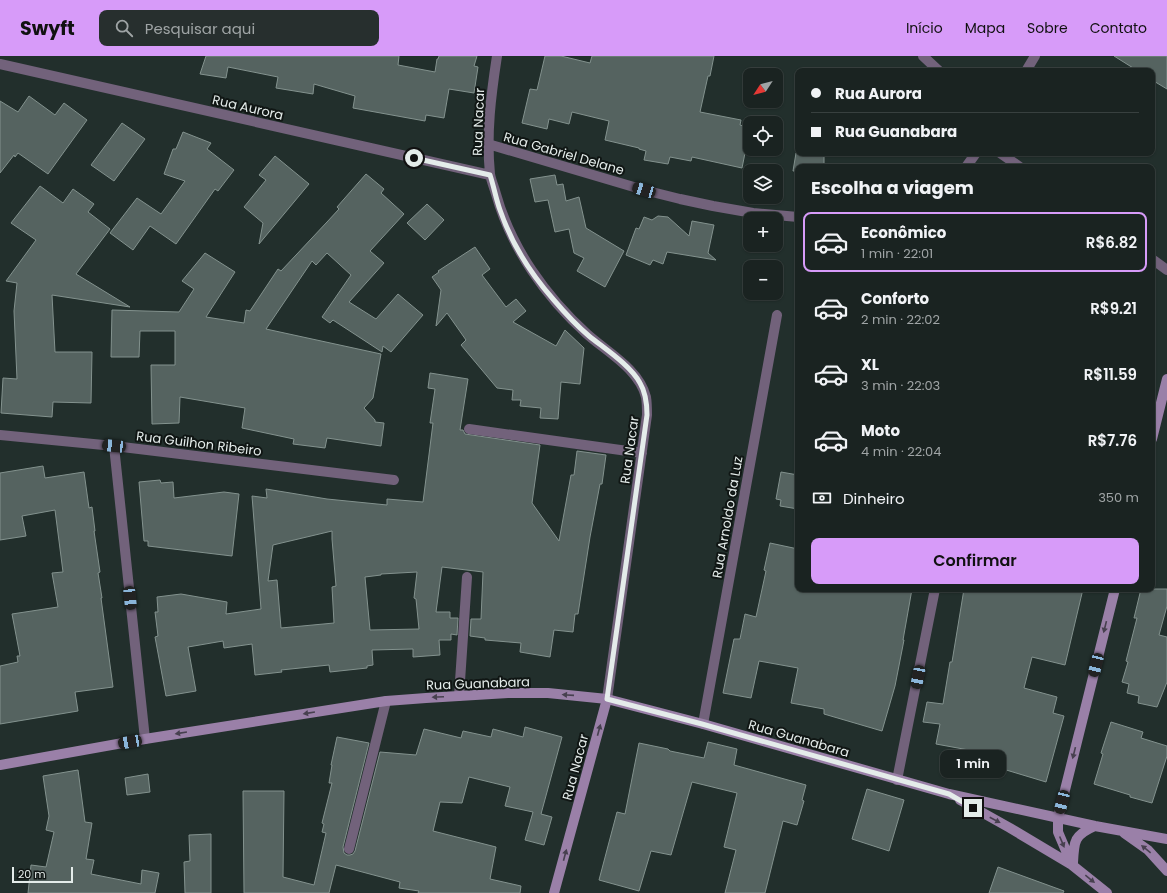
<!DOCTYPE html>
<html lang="pt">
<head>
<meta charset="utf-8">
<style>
	:root { --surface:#1a2321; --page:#272f2e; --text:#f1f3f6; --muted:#9fa4a5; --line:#38403f; --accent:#d79bf9 }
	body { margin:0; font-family:Poppins,sans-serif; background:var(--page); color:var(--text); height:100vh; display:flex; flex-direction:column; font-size:15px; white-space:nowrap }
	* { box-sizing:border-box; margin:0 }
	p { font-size:13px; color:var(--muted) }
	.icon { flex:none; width:22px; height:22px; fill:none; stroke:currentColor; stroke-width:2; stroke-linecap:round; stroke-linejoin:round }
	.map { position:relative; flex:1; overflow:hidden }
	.side { position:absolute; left:795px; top:108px; width:360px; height:428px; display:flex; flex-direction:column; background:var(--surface); border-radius:8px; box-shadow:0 1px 3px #0004,0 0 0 1px var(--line) }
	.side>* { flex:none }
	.banner { position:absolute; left:795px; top:12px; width:360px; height:88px; border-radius:8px; box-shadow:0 1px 3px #0004,0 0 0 1px var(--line); display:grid; align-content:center; height:88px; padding:0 16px; background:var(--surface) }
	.needle { width:26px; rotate:234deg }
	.controls { position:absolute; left:743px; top:12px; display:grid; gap:8px }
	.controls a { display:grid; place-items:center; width:40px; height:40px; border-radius:8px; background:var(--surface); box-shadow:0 1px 3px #0004,0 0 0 1px var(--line); font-size:20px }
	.scale { position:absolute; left:12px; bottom:10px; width:61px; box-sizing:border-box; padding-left:4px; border:2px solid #e4ecea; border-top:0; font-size:11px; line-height:14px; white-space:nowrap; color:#e4ecea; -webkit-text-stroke:3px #101614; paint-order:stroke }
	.end { position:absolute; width:18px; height:18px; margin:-9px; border:5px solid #e4ecea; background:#111; box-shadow:0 0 0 2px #111 }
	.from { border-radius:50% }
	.bubble { position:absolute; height:28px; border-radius:8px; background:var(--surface); box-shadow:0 1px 3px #0004,0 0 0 1px var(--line); font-size:13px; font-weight:600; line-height:28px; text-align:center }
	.car { position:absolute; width:12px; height:24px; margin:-12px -6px; border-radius:5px; box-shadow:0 0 3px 1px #0007; background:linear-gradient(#222 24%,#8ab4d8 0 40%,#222 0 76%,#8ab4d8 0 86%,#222 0) }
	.banner b { display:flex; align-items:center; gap:14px; height:38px; font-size:15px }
	.banner b+b { border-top:1px solid var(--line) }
	.banner i { width:10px; height:10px; background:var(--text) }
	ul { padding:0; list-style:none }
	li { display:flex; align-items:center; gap:12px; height:60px; margin:0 8px 6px; padding:0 8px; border:2px solid transparent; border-radius:8px }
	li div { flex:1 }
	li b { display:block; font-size:15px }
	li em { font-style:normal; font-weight:600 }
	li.current { border-color:var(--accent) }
	li>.icon { width:36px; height:36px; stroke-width:1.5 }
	h2 { padding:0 16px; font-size:18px; line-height:48px }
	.pay { display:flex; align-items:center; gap:10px; height:44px; padding:0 16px; font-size:15px }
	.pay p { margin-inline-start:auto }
	.button { display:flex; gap:8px; margin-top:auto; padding:8px 16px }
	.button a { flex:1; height:46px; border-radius:8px; background:var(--accent); color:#111; font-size:16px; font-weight:600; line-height:46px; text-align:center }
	header { display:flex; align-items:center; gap:24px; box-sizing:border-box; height:56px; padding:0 20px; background:var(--accent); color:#111 }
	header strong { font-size:19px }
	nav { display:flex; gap:22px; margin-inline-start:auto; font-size:14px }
	.search { width:280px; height:36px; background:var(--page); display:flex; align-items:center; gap:10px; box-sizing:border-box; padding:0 14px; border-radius:8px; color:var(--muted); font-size:15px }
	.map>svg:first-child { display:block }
	.building { fill:#556360; stroke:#83928e; fill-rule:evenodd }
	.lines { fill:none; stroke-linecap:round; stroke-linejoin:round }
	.street { stroke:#72627b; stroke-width:10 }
	.secondary { stroke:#9a80a8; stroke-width:10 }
	.oneway { fill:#47404f }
	.route { stroke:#e4ecea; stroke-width:5 }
	.labels { text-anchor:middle; stroke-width:4; stroke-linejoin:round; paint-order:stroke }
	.street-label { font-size:13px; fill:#e4ecea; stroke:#101614 }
</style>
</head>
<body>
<header>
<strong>Swyft</strong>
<div class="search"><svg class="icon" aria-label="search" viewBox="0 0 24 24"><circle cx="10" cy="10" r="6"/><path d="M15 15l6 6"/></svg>Pesquisar aqui</div>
<nav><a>Início</a><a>Mapa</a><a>Sobre</a><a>Contato</a></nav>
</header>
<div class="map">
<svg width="1167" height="837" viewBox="0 0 1167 837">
	<rect width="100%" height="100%" fill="#222f2c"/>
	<path class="building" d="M206 0H399L398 9 435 16 437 3H438L439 0H477L474 10 478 11 474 37 449 33 444 62 426 59 425 65 353 52 355 40 314 28 313 38 276 32 278 21 228 11 226 22 200 18Z
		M545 0H561L590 7 592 0H714L710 20H708L700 56 741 64 740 69 750 72 742 112 692 101 691 105 670 101 668 108 644 104 646 95 639 93V92L605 84 609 65 572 56 569 68 549 63 547 73 522 67 530 33 537 34Z
		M1114 0H1167V33L1152 24V15H1138Z
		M29 40 55 59 64 47 87 64 48 118 18 97 15 101 14 99 0 117V45L18 56Z
		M122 67 145 83 114 125 91 109Z
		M183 76 211 87 207 93 234 114 218 135 215 133 176 188 150 170 133 194 110 177 137 142 161 158 185 125 164 118 173 93H176Z
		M796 97H824V111H798V115H793Z
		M275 100 309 128 259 188 263 167 244 151 266 124 259 119Z
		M366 118 384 133 381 137 404 158 370 195 384 207 349 246 376 263 398 238 423 259 391 296 383 290 382 296 333 264 330 267 322 261 351 219 327 197 316 209 312 205 266 273 381 298 373 342 364 352 375 364V366L384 367 381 390 327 382 325 392 293 388 294 383 242 372 245 352 180 341 179 367 152 368 151 309H175V275H140L139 301H111L112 254 179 256 194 233 182 225 205 197 235 216 206 261 244 267 246 254 250 255 278 213 281 215 327 166 339 153 337 151Z
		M555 119 557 129 563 128 566 145 579 141 586 172 624 195 605 231 577 215 584 202 574 197 569 173 555 176 548 144 535 146 530 123Z
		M40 130 63 147 73 133 94 148 88 156 110 173 76 218 130 251 52 239 55 296H92L91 347 53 346 52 361 1 357 3 322 17 323 14 255 17 227 6 225 36 184 11 167Z
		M427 148 444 164 425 184 407 167Z
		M658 160 668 161 689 180 692 165 714 169 708 197 716 204 667 196 663 208 653 204 650 209 626 199 636 172 639 173 644 161 652 164Z
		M475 191 490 213 482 219 506 251 516 243 526 255 513 266 556 290 565 274 584 292 580 328 561 326 558 363 540 362 541 352 520 350 521 344H512L513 334 497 332 461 289 466 284 447 257 436 270 441 234 432 221 439 216 438 215Z
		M430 317 468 323 460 374H463L465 378 540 389 532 447 559 485 571 419H574L577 395 606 399 602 428H600L590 481 578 558H575L573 576 554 574 550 601 520 596 521 587 485 584V582L470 580 471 563H481L483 516 442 511 436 556H450V562H458L457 579 451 578V584H439L440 599 413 601V593L372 594 373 609 367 610V612L330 616 329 609 281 614 282 616 255 619 252 588 224 592 223 585 188 591 196 635 166 640 155 581 158 580 155 556H158L157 541 181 538 227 546 226 558 261 553 252 440 267 442 266 433 327 443 387 449V443L423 446 433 367H430L435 333 428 332ZM332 475V483L336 530 332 531 334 567 281 572 277 524 268 525 273 489ZM417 516 414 542 416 543 419 573 370 574 365 521 381 519V518Z
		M43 410 45 422 84 416 89 452 92 451 95 475H94L100 516 98 517 102 542H101L113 631 75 636 78 655 0 668V610L18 606 17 600H20L12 558 58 551 52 517 63 516 55 454 22 460 26 480 0 484V417Z
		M781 416 798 419V453L780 450 781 444 776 443Z
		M160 424 161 427 173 426 174 442 224 436 239 438 232 500 148 490V485H144L139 426Z
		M770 487 798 493V533H912L903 584H904L895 630 882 675 824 658V653L791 647 798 612 759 605 751 642 723 637 734 583H740L745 558 756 561 766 515 764 514Z
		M964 533H1083L1065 609 1032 601 1024 632 1057 641 1053 657 1064 660 1046 726 993 710 996 699 936 688 940 668 923 666 927 646 943 648 950 606H952Z
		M1141 533H1167V550L1159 579 1167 581V626L1157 651 1138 647 1139 640 1127 637 1129 628 1122 626 1128 606 1126 605 1137 562H1134Z
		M1111 666 1143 676 1141 682 1167 690V700L1152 747 1130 741V739L1094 728 1103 698 1101 697Z
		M525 671 562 681 541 758 552 761 544 789 525 784 533 756 505 750 510 731 469 721 462 747 440 746 433 775 496 791 490 823 521 830 520 837H418L419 835 399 832 400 826 336 809 329 837H244L243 735H284L283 821 314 829 326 777 322 776 324 768 322 767 332 727H329L332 709H331L337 681 369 687 343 791 344 797 347 799H350L353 798 355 795 380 696 416 699 424 673 461 682 463 675 491 681 493 673 523 681Z
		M708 686 737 693 734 709 806 729 802 744 804 745 797 769 783 765 765 837H725L736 794 724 791 737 737 692 726 671 799 651 795 639 835 599 824 617 756 625 758 639 687 668 693 670 695 704 702Z
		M78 714 85 766 92 767 86 803 94 804 91 818 141 828 142 814 159 817 155 837H28L31 809 46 811 54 776 46 774 49 760 43 720Z
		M148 718 150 736 127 739 125 722Z
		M867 733 904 744 889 795 852 783Z
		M211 778V837H185L184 806 190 805 189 779Z
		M998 811 1064 835 1063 837H989Z"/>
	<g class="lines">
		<path class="street" d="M497 0C491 39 486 78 490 118 491 124 494 131 496 138 511 192 546 241 587 278 607 296 639 313 646 341 647 347 647 353 647 359L607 643
			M923 0 939 15
			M0 8 490 119
			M1026 15 1035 0
			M488 88 644 134 680 143 713 150 753 157 798 161
			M1000 97 1020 111
			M966 111 976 97
			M1152 203 1167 214
			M469 373 642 397
			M0 379 114 390 394 424
			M114 390 145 683
			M459 640 467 521
			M703 668 777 259
			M897 724 935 533
			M349 793 386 645"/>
		<path class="secondary" d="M1152 383 1167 323
			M0 709 145 683 386 645 426 642 508 637H548L607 643 703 668 949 738 1095 770 1167 783
			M960 744 1010 772 1072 809 1107 837
			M1124 777 1148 794 1167 815
			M1073 807C1074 785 1074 779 1095 770
			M1072 809 1058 776V762L1115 533
			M554 837 607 643"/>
	</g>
	<defs><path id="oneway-solid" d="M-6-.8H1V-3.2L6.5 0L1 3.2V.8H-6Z"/></defs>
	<g class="oneway">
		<use href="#oneway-solid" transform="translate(1105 571) rotate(104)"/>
		<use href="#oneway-solid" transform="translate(568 639) rotate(-176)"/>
		<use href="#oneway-solid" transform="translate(438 641) rotate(177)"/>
		<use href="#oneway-solid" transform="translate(309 657) rotate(171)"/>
		<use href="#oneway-solid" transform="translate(599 674) rotate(-75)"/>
		<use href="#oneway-solid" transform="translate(181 677) rotate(171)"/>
		<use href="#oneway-solid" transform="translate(1074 697) rotate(104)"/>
		<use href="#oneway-solid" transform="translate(995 764) rotate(28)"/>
		<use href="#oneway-solid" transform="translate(1062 786) rotate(67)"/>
		<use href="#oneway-solid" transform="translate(1146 793) rotate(-141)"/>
		<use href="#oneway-solid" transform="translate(565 799) rotate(-75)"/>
		<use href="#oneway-solid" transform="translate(1090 823) rotate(39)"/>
	</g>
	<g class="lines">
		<path class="route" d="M414 102 490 119C494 131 496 143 500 154 511 186 531 218 553 243 564 256 576 269 589 280 605 293 630 309 640 327 646 337 647 348 647 359L607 643 702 668 949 738 973 752"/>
	</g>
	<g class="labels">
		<g class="street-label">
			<text transform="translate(248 51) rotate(13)" y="5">Rua Aurora</text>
			<text transform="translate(478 66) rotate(-88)" y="5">Rua Nacar</text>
			<text transform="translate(564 97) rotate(16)" y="5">Rua Gabriel Delane</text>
			<text transform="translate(199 387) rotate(7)" y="5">Rua Guilhon Ribeiro</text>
			<text transform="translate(629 394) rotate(-82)" y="5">Rua Nacar</text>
			<text transform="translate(727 461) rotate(-80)" y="5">Rua Arnoldo da Luz</text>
			<text transform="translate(478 627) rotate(-2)" y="5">Rua Guanabara</text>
			<text transform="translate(799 682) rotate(16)" y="5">Rua Guanabara</text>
			<text transform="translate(575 711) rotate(-75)" y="5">Rua Nacar</text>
		</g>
	</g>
</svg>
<div class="controls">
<a><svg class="needle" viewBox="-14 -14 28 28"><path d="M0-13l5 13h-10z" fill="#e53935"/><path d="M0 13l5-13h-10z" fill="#9fa4a5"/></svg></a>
<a><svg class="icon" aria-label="locate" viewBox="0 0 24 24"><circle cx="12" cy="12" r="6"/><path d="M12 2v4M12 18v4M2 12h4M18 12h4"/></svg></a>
<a><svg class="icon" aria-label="layers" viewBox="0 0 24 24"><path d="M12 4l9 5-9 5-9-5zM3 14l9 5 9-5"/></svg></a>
<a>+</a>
<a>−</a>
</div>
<div class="scale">20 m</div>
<i class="end from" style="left:414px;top:102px"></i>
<i class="end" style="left:973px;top:752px"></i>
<div class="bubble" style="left:940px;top:694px;width:66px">1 min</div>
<i class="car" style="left:644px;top:134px;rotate:287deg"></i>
<i class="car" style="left:114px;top:390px;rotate:276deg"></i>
<i class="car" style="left:130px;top:542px;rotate:174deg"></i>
<i class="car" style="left:1096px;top:609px;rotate:194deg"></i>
<i class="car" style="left:918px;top:621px;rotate:191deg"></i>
<i class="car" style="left:130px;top:686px;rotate:260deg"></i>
<i class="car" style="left:1062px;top:746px;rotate:194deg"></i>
<div class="banner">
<b><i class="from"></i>Rua Aurora</b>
<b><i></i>Rua Guanabara</b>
</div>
<section class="side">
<h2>Escolha a viagem</h2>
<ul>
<li class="current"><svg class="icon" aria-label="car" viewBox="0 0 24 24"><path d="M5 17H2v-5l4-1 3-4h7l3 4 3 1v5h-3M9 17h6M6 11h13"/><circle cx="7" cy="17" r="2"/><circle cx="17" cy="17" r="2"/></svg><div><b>Econômico</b><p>1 min · 22:01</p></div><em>R$6.82</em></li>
<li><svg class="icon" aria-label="car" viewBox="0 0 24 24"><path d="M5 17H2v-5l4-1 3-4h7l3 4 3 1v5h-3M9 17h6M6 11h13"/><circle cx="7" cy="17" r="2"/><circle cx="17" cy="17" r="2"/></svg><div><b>Conforto</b><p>2 min · 22:02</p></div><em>R$9.21</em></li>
<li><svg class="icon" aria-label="car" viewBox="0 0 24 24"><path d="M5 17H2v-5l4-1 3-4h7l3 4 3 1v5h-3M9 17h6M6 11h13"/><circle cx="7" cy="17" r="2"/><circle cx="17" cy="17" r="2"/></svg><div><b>XL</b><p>3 min · 22:03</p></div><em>R$11.59</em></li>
<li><svg class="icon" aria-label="car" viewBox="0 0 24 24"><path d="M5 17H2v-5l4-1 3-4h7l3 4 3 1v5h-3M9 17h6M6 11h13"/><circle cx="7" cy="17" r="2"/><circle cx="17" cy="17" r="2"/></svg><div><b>Moto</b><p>4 min · 22:04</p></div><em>R$7.76</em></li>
</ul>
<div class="pay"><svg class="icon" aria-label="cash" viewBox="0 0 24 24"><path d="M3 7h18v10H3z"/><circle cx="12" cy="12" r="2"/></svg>Dinheiro<p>350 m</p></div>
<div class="button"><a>Confirmar</a></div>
</section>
</div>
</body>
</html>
